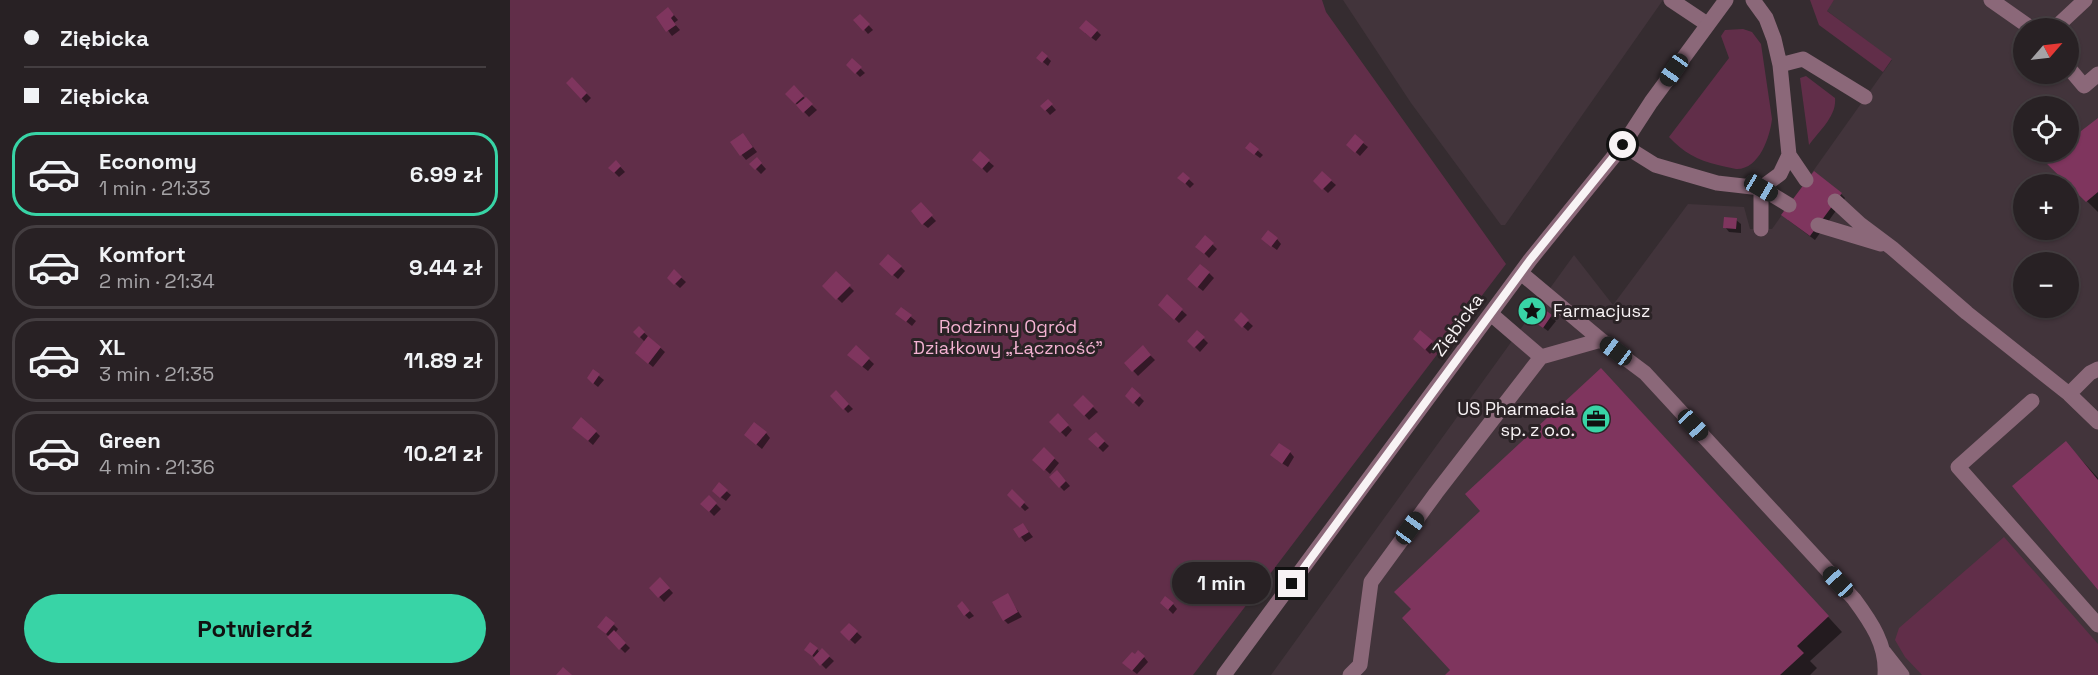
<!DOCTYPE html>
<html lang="pl">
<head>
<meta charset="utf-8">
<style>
	:root { --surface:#282124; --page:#342e31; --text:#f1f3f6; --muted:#a5a3a6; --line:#443e41; --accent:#38d4a6 }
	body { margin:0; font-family:"Space Grotesk",sans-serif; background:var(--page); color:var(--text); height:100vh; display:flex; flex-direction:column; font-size:22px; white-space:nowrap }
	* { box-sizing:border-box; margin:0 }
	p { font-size:20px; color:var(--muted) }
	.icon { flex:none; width:33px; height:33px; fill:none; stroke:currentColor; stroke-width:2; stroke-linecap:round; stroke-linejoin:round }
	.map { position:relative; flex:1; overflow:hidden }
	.panel { display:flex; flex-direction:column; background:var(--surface); width:510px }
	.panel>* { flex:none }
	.banner { display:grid; align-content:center; height:132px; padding:0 24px; background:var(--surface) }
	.needle { width:39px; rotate:62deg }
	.controls { position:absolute; left:1503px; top:18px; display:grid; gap:12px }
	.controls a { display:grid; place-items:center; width:66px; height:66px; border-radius:50%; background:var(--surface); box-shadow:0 2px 4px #0004,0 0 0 2px var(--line); font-size:30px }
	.end { position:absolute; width:27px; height:27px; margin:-14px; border:8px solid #f8f3f5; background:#111; box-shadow:0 0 0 3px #111 }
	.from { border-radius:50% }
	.bubble { position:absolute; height:42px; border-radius:21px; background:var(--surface); box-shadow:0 2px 4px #0004,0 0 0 2px var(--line); font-size:20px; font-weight:700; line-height:42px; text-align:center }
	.car { position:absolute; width:18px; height:36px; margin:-18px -9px; border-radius:8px; box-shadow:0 0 4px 2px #0007; background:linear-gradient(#222 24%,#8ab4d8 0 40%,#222 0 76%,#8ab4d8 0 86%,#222 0) }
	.banner b { display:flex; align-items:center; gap:21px; height:57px; font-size:22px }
	.banner b+b { border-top:2px solid var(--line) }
	.banner i { width:15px; height:15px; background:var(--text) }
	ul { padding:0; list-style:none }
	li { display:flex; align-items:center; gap:18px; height:84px; margin:0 12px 9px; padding:0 12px; border:3px solid var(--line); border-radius:24px }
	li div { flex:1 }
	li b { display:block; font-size:22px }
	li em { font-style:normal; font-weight:700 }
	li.current { border-color:var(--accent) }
	li>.icon { width:54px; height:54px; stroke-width:1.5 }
	.cta { display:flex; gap:12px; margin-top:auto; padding:12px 24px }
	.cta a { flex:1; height:69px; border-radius:36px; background:var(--accent); color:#111; font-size:24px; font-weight:700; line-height:69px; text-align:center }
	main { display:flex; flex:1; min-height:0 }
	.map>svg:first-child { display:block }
	.built { fill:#42343b; fill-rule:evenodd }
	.green { fill:#612e49 }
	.shadow { fill:#0007 }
	.building { fill:#7f355e }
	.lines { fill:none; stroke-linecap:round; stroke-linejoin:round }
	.lane { stroke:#8b6879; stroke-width:15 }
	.street { stroke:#8b6879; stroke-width:15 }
	.route { stroke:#f8f3f5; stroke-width:8 }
	.labels { text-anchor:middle; stroke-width:6; stroke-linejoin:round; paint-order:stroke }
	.poi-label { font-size:18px; fill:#f8f3f5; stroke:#2b2326; text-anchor:start }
	.street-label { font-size:18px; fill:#f8f3f5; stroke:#2b2326 }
	.park-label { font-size:18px; fill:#f5b3d3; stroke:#2b2326 }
</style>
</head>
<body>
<main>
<section class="panel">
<div class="banner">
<b><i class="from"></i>Ziębicka</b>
<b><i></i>Ziębicka</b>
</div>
<ul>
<li class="current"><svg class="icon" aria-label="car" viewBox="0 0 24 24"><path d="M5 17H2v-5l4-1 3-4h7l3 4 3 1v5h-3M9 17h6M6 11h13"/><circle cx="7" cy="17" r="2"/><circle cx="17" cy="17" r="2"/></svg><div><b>Economy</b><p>1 min · 21:33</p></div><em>6.99 zł</em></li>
<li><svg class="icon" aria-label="car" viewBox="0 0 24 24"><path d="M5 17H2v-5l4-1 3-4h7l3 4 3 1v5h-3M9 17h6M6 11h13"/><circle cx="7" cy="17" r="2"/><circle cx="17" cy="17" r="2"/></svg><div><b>Komfort</b><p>2 min · 21:34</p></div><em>9.44 zł</em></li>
<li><svg class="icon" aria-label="car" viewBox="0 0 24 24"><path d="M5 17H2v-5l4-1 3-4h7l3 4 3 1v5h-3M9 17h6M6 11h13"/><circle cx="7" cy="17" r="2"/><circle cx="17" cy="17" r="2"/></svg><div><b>XL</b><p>3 min · 21:35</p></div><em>11.89 zł</em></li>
<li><svg class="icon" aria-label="car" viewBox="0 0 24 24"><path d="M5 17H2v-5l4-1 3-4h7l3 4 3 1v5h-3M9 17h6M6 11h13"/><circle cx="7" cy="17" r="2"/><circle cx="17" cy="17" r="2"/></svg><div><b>Green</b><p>4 min · 21:36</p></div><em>10.21 zł</em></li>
</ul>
<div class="cta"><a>Potwierdź</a></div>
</section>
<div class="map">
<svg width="1588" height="675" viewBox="0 0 1588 675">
	<rect width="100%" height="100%" fill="#352c30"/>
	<path class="built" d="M833 0H1153L995 225H991L901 103Z
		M1324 0H1588V675H761L1064 255 1103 305 1178 204 1234 207 1240 229H1262L1382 60 1316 10ZM1514 28H1558V74H1514ZM1514 106H1558V152H1514ZM1514 184H1558V230H1514ZM1514 262H1558V308H1514Z"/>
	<path class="green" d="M0 0H812L816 12 996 264 683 675H0Z
		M1300 0H1324L1317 11 1382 59 1373 72 1309 25Z
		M1233 29 1242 32 1251 44 1262 119C1260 137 1249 170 1226 169 1220 168 1213 166 1208 165 1187 160 1173 152 1159 137L1219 58 1211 36 1215 30Z
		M1296 76 1325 98C1327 116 1309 131 1299 145L1290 78Z
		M1494 537 1588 644V675H1412L1395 657 1385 640 1389 628Z"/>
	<path class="shadow" d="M163 14 168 20 164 23 170 30 162 36 148 17Z
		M350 16 363 30 358 34 346 20Z
		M587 31 591 35 586 41 575 33Z
		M537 57 541 61 538 66 528 58Z
		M342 60 355 73 350 77 338 65Z
		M62 79 81 98 76 103 58 83Z
		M284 88 307 110 299 117 277 94Z
		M538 101 546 110 540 115 532 106Z
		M1588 120V212L1536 161 1548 152H1558Z
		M237 139 247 152 236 160 222 143Z
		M853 143 858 147 850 156 838 145Z
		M740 144 753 155 750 158 742 152Z
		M470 154 484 166 477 173 464 160Z
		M247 159 256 169 251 174 241 164Z
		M106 162 115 172 109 177 100 168Z
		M812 173 826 185 818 193 805 181Z
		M673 174 684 184 680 188 670 178Z
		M1331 194 1335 198 1305 240 1278 220Z
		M411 205 426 221 418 228 413 224Z
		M1226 220 1231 224V233L1219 232 1215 227Z
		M695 237 707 249 699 258 687 246Z
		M767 239 771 244 767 250 757 243Z
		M391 267 395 271 388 279 375 268Z
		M164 271 176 282 170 288 159 278Z
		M326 273 344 291 332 303 314 286Z
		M699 273 704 278 693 291 684 284Z
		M657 297 677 315 669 323 650 305Z
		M1030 308 1046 321 1038 331 1027 323Z
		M391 309 406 321 402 326 392 318Z
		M731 315 743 326 738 331 726 320Z
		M129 328 155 352 143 367 132 358 135 342 125 332Z
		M687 332 698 343 690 352 679 341Z
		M910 332 926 347 920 354 905 339Z
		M346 347 364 364 358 371 344 360Z
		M633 348 645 360 628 376 616 363Z
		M84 372 94 380 88 387 83 383Z
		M1109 388 1332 632 1300 661 1307 668 1300 675H937Z
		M622 389 634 401 629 407 617 395Z
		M326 392 343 409 338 413 322 396Z
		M573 397 588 412 579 420 565 405Z
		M548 415 562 430 556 437 541 422Z
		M68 432H86L90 436 83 445Z
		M256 433 260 438 252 449 240 439Z
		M586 434 599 446 593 452 580 439Z
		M1556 443 1588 478V588Z
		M534 449 549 463 540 474 525 460Z
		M780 452 784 457 778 467 767 460Z
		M541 477H552L560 486 554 491Z
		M209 485 221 495 216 501 208 495Z
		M502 491 519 508 515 511 499 495Z
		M199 497 211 509 204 516 192 504Z
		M513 524 523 537 515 542 505 529Z
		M150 579 163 593 154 602 141 588Z
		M497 595 512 617 498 624 494 620Z
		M663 604 667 609 663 614 657 608Z
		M457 608 464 616 459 619 455 615Z
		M104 625 108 629 105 633 120 648 115 653 93 631Z
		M339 625 352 637 345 644 332 632Z
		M307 649 310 653 312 650 324 661 316 669 301 654Z
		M634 657 638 662 627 674 619 668Z"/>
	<path class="building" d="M158 7 164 15 161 18 166 25 156 32 146 17Z
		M350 14 360 24 353 31 343 20Z
		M576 20 588 30 581 38 569 28Z
		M532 51 538 56 532 63 526 58Z
		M342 58 352 67 345 74 336 65Z
		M62 77 77 93 71 99 56 83Z
		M284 85 294 96 285 104 275 94Z
		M296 97 303 104 293 113 286 105Z
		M538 99 543 104 535 111 530 106Z
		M1588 118V192L1576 202 1534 161 1545 152H1558V141Z
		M233 133 243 147 230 156 220 142Z
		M845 134 854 142 845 153 836 145Z
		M740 142 749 149 744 155 735 148Z
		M470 151 480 160 472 169 462 160Z
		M247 157 252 163 245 170 239 164Z
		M106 160 111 166 104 173 98 168Z
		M812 171 822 180 812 190 803 181Z
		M1304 171 1332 193 1300 236 1271 215Z
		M673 172 680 178 675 184 667 178Z
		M411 202 423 215 412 225 401 211Z
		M1214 217 1227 218 1226 229 1213 228Z
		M758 230 768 238 761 247 751 239Z
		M695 235 704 243 694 254 685 247Z
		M378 254 392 266 382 276 369 264Z
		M690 264 700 272 687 288 677 279Z
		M164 269 172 277 164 285 157 278Z
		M326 271 341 285 326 300 312 286Z
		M657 294 673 309 664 320 648 305Z
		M1030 306 1042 315 1033 328 1020 319Z
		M391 307 402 315 396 322 385 314Z
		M731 312 739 320 732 328 724 320Z
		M129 326 135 332 129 338 123 332Z
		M687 330 695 337 684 348 677 341Z
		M910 330 923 341 915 350 903 339Z
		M138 336 151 347 138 364 125 353Z
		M346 345 360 358 352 367 337 355Z
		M633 345 641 355 622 372 614 363Z
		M1091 368 1319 616 1287 646 1294 653 1270 675H935L940 670 892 618 901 609 884 592 970 511 955 494Z
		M83 369 90 374 83 384 77 378Z
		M622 387 631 395 623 404 615 396Z
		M326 390 339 404 333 410 320 396Z
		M573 395 584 406 574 416 563 405Z
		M548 413 559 425 550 433 539 422Z
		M71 417 87 431 78 441 62 428Z
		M244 422 257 432 246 445 234 435Z
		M586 432 595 441 588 448 578 439Z
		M1556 441 1588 480V590L1502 486Z
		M769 443 781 451 772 464 760 455Z
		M534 447 545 458 534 471 522 460Z
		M547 470 556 481 549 488 539 477Z
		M209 482 218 490 210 498 202 491Z
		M502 489 515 502 510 508 497 495Z
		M199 495 207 503 199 512 190 504Z
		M513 523 519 532 509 538 503 529Z
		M150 577 160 588 148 598 139 588Z
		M498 593 508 612 493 621 482 602Z
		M655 596 664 603 658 610 650 603Z
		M452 601 460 611 454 616 447 606Z
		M96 616 105 623 96 634 87 627Z
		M339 623 348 631 339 641 330 632Z
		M104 630 116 643 109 650 97 637Z
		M300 642 308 648 302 656 294 650Z
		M312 648 320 656 310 666 303 658Z
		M628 650 635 656 622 671 612 663 622 652 625 654Z
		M53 667 62 675H46Z"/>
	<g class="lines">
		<path class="lane" d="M1161 0 1197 24
			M1243 0 1256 18 1264 39 1270 65 1279 155 1296 180
			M1481 0 1521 28
			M1545 28 1575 0
			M1270 65 1293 59 1355 97
			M1558 67 1574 86 1588 74
			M1113 145 1145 165 1207 183 1251 188 1279 205
			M1251 188 1270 174 1279 155
			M1251 188V229
			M1325 201 1350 224 1382 248 1457 313 1559 394 1588 422
			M1308 225 1371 244
			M1011 273 1091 340 1135 373 1344 599C1361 622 1377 645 1375 675
			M981 314 1031 357
			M1559 394 1580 373 1588 369
			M1522 401 1448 467 1588 625
			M1374 652 1392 675
			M840 675 850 665 861 582 926 493 1031 357 1091 340"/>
		<path class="street" d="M714 675 1020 260 1113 145 1141 102 1216 0"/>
	</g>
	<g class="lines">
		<path class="route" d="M782 584 1020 260 1113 145"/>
	</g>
	<defs>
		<g id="sight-disc" transform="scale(1.5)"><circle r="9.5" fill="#38d4a6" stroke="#2b2326"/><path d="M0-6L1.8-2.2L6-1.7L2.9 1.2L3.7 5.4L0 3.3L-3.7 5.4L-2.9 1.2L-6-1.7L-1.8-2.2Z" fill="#111"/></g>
		<g id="office-disc" transform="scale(1.5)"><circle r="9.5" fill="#38d4a6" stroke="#2b2326"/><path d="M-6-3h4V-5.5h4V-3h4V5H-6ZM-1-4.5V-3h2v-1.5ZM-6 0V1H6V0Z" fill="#111"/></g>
	</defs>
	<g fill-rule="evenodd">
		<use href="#sight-disc" x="1022" y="311"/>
		<use href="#office-disc" x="1086" y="419"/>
	</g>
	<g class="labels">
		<g class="poi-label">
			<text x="1043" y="317">Farmacjusz</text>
			<text x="1065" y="415" text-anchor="end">US Pharmacia<tspan x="1065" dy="21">sp. z o.o.</tspan></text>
		</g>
		<g class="street-label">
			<text transform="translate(948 325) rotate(-54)" y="6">Ziębicka</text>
		</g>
		<g class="park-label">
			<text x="498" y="333">Rodzinny Ogród<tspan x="498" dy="21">Działkowy „Łączność”</tspan></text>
		</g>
	</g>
</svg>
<div class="controls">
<a><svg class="needle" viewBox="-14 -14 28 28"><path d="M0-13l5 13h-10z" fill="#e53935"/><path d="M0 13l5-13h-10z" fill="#a5a3a6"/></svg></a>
<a><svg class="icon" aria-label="locate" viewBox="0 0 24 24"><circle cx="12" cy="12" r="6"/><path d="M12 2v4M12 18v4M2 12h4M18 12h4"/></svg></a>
<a>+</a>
<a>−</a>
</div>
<i class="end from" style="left:1113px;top:145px"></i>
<i class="end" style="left:782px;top:584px"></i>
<div class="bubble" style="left:662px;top:562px;width:99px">1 min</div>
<i class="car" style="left:1164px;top:70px;rotate:215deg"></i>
<i class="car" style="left:1251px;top:188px;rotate:120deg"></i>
<i class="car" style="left:1106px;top:351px;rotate:307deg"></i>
<i class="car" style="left:1183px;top:425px;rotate:137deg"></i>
<i class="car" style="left:900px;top:528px;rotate:36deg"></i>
<i class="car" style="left:1328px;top:582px;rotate:317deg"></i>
</div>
</main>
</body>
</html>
